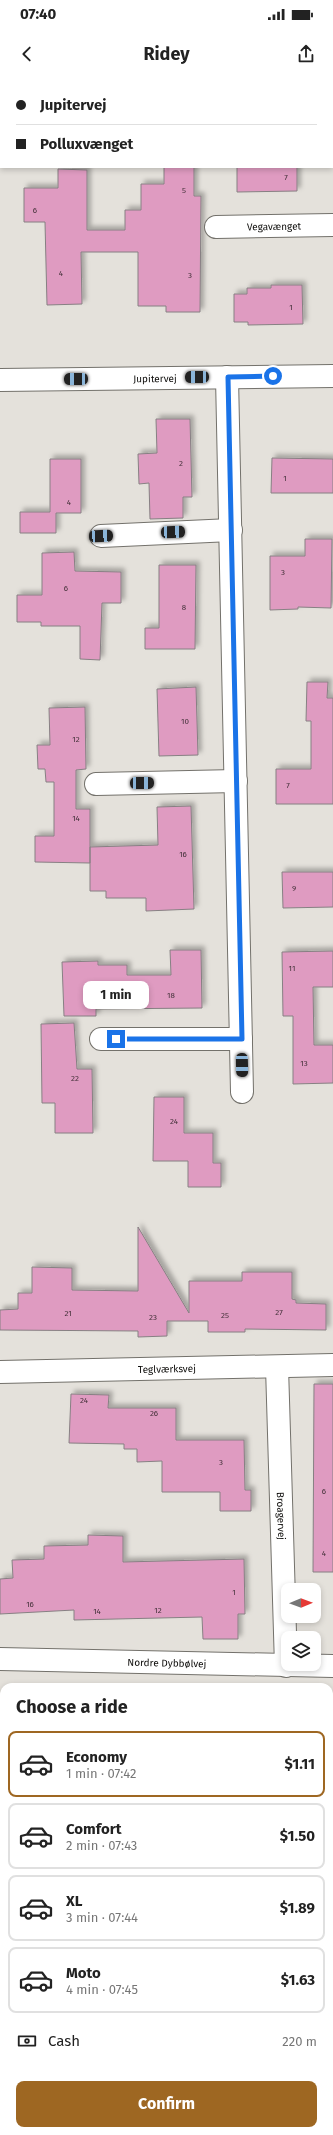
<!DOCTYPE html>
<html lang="en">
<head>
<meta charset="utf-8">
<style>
	:root { --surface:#fff; --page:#f2f2f2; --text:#222; --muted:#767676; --line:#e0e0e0; --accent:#9e6722 }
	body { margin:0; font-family:"Fira Sans",sans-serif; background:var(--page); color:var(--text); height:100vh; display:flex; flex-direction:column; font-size:15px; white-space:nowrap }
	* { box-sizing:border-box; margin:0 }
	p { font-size:13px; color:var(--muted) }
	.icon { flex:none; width:22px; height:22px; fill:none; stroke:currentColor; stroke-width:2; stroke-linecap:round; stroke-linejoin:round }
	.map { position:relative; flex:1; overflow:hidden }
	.panel { position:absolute; left:0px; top:1603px; width:333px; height:452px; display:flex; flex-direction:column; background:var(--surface); border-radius:12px 12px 0 0; box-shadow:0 2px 6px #0003 }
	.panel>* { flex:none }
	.top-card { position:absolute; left:0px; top:0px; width:333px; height:88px; box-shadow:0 2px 6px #0003; display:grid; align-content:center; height:88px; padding:0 16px; background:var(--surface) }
	.needle { width:26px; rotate:89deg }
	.buttons { position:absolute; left:281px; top:1503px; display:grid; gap:8px }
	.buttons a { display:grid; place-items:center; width:40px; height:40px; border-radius:8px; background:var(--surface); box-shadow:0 2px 6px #0003; font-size:20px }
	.end { position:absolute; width:18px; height:18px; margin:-9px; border:5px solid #1a73e8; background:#fff; box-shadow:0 0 0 2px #fff }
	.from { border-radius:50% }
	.bubble { position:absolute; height:28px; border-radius:8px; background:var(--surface); box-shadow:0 2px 6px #0003; font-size:13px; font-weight:700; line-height:28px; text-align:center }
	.car { position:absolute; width:12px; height:24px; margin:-12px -6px; border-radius:5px; box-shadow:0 0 3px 1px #0007; background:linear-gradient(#222 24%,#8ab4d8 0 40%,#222 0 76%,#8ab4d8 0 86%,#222 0) }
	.top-card b { display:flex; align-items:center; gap:14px; height:38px; font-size:15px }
	.top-card b+b { border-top:1px solid var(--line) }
	.top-card i { width:10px; height:10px; background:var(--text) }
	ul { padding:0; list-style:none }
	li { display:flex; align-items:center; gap:12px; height:66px; margin:0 8px 6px; padding:0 8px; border:2px solid var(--line); border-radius:8px }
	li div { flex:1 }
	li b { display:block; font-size:15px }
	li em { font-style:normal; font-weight:700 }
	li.on { border-color:var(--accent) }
	li>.icon { width:36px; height:36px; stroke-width:1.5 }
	h2 { padding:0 16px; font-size:18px; line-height:48px }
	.pay { display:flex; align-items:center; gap:10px; height:44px; padding:0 16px; font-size:15px }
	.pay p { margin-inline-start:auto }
	.primary-button { display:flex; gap:8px; margin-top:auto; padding:8px 16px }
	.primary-button a { flex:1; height:46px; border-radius:8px; background:var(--accent); color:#fff; font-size:16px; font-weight:700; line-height:46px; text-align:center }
	.status { display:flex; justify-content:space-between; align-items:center; height:28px; padding:0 20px; background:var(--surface); direction:ltr }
	.status svg { height:11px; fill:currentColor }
	header { display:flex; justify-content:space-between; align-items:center; height:52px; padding:0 16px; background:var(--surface); font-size:18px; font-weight:700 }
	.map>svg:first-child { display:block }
	.building { fill:#df9bc1; stroke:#878083; filter:url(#shadow) }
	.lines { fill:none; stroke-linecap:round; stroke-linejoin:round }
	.minor-casing { stroke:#73716b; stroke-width:24 }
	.major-casing { stroke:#7b6324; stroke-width:24 }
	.minor { stroke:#fff; stroke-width:22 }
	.major { stroke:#d3be83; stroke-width:22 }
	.route { stroke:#1a73e8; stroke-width:5 }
	.labels { text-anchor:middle; stroke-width:3.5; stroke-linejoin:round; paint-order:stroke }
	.number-label { font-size:8px; fill:#423038 }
	.street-label { font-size:10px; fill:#0e0d0b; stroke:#e4e1db }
</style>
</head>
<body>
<div class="status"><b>07:40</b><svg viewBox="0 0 49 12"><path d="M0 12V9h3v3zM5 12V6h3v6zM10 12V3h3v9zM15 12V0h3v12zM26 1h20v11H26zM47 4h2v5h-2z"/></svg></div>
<header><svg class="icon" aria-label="back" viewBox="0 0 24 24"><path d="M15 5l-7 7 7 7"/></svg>Ridey<svg class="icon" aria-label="share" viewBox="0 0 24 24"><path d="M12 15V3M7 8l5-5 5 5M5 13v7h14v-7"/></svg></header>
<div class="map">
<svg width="333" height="2055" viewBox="0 0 333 2055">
	<defs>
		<filter id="shadow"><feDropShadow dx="3.5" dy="-3.5" stdDeviation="2" flood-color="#0004"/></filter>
	</defs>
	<rect width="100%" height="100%" fill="#e4e1db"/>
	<path class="building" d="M164 87H194V116H201L200 232H166V226H138V172H81L82 224 47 225 45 142H24V108H58V89L87 90V150H125V130H141V104H164Z
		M237 87H297V111L237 112Z
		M271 205H302L303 244 248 245V242H234V214H247V208H271Z
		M156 339H190L192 417H183V438L150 439 149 403 139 404 138 374 157 373Z
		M272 378 333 379V413H271Z
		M50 379H81V433H56V453H20V432H50Z
		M305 459H332L331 528 298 527V529L270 530V476H305Z
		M74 472 75 491 121 492V523H102L100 580 80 579V546H41V542H17V515H42V473Z
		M159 485H196L195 569H145V548H159Z
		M307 602H328L327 618H333V724H276V689H311V641H306Z
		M196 607 198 675 159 676 157 609Z
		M85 627 86 689 76 690V729H90V783L35 782V756H54V702H46L45 689H38L37 665H50L49 628Z
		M191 726 194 829 146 831V818H106V811H90V767L158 765 157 727Z
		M282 792H333V827L283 828Z
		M170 870H201L202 928 96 929V936H64L62 882 98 881V885H127V895H171Z
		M333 871V907H313L314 965H333V1003L293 1004V936H283L282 872Z
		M74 943 77 989H92L93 1053H55V1023H42L41 944Z
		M154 1017H184V1053H213V1083H221V1107H188V1081H153Z
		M138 1147 189 1233V1201H242V1192H292V1219L296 1220V1223L326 1224V1250L245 1249V1252H208V1241H167V1256L138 1257V1251L0 1250V1230L18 1229V1213H32V1187L72 1188V1210L138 1211Z
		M314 1304H333V1492H313Z
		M71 1314 109 1315 108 1328H176V1360H244L245 1410H251V1431H220V1412H162V1381L137 1382V1369H124V1364L69 1363Z
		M88 1455 123 1456V1482L244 1479 245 1534H238V1559H203L202 1537 74 1540V1530L0 1534V1499L13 1498 12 1480 44 1479V1466L88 1465Z"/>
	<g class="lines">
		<g class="minor-casing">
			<g id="minor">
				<path d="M332 14 333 47"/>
				<path id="s1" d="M216 147 333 145"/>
				<path d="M227 297 242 1012"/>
				<path id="s2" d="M0 300 333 296"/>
				<path d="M101 456 231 450"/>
				<path d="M96 704 236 701"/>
				<path d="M101 959H241"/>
				<path id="s3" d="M277 1287 286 1586"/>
				<path id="s4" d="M0 1292 333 1285"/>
				<path id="s5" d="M0 1579 333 1586"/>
				<path d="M0 1955H4"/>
				<path d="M200 2051V2055"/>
			</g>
		</g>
		<g class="major-casing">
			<path id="major" d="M0 1778H4
				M329 1790H333
				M0 1818H4
				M329 1831 333 1832"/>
		</g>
		<use href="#minor" class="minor"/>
		<use href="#major" class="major"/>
	</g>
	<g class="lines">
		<path class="route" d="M116 959H242L228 297 273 296"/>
	</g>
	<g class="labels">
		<g class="number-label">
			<text x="286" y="100">7</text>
			<text x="184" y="113">5</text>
			<text x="35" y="133">6</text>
			<text x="61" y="196">4</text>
			<text x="190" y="198">3</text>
			<text x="291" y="230">1</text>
			<text x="181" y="386">2</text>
			<text x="285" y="401">1</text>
			<text x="69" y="425">4</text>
			<text x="283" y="495">3</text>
			<text x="66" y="511">6</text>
			<text x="184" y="530">8</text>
			<text x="185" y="644">10</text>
			<text x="76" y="662">12</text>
			<text x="288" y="708">7</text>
			<text x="76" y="741">14</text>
			<text x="183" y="777">16</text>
			<text x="294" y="811">9</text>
			<text x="292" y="891">11</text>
			<text x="171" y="918">18</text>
			<text x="304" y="986">13</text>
			<text x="75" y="1001">22</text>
			<text x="174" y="1044">24</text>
			<text x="279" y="1235">27</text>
			<text x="68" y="1236">21</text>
			<text x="225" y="1238">25</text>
			<text x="153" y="1240">23</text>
			<text x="84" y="1323">24</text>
			<text x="154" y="1336">26</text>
			<text x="221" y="1385">3</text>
			<text x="324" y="1414">6</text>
			<text x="324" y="1476">4</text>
			<text x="234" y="1515">1</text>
			<text x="30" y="1527">16</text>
			<text x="158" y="1533">12</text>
			<text x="97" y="1534">14</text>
		</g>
		<g class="street-label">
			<text dy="4" stroke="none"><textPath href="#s1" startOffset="58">Vegavænget</textPath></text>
			<text dy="4" stroke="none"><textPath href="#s2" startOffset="155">Jupitervej</textPath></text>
			<text dy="4" stroke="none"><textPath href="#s4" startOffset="167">Teglværksvej</textPath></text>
			<text dy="4" stroke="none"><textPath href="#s3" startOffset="149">Broagervej</textPath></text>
			<text dy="4" stroke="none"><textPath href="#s5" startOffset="167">Nordre Dybbølvej</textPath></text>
		</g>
	</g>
</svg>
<div class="buttons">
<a><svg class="needle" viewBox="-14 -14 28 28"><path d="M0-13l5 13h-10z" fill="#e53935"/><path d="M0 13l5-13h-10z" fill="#767676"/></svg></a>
<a><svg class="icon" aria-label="layers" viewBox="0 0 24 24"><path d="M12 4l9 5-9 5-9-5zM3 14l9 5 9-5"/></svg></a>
</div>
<i class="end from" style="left:273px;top:296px"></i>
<i class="end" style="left:116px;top:959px"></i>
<div class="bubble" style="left:83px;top:901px;width:66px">1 min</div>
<i class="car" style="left:197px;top:297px;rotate:269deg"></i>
<i class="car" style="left:76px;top:299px;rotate:269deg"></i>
<i class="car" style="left:173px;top:452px;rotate:88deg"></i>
<i class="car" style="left:101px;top:456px;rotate:87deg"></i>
<i class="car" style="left:142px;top:703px;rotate:89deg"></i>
<i class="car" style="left:242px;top:985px;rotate:179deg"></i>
<div class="top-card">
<b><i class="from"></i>Jupitervej</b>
<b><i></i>Polluxvænget</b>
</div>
<section class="panel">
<h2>Choose a ride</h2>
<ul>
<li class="on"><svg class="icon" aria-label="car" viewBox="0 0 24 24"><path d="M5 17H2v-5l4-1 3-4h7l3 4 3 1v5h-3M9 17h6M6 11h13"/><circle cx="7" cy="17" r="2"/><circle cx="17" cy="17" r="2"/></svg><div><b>Economy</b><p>1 min · 07:42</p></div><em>$1.11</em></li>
<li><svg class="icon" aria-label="car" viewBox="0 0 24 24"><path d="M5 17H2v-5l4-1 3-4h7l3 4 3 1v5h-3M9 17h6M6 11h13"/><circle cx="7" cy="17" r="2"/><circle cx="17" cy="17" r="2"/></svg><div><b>Comfort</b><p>2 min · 07:43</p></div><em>$1.50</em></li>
<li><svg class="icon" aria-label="car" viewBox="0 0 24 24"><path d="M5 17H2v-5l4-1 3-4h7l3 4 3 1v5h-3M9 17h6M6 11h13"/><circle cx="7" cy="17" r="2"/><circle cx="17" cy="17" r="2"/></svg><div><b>XL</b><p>3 min · 07:44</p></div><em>$1.89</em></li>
<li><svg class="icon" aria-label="car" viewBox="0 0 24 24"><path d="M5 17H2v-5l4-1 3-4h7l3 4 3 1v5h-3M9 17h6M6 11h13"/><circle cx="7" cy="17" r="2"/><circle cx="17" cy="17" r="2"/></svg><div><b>Moto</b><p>4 min · 07:45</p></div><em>$1.63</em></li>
</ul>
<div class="pay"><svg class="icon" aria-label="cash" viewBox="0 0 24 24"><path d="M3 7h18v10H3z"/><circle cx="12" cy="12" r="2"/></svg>Cash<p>220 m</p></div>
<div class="primary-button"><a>Confirm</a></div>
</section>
</div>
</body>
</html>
